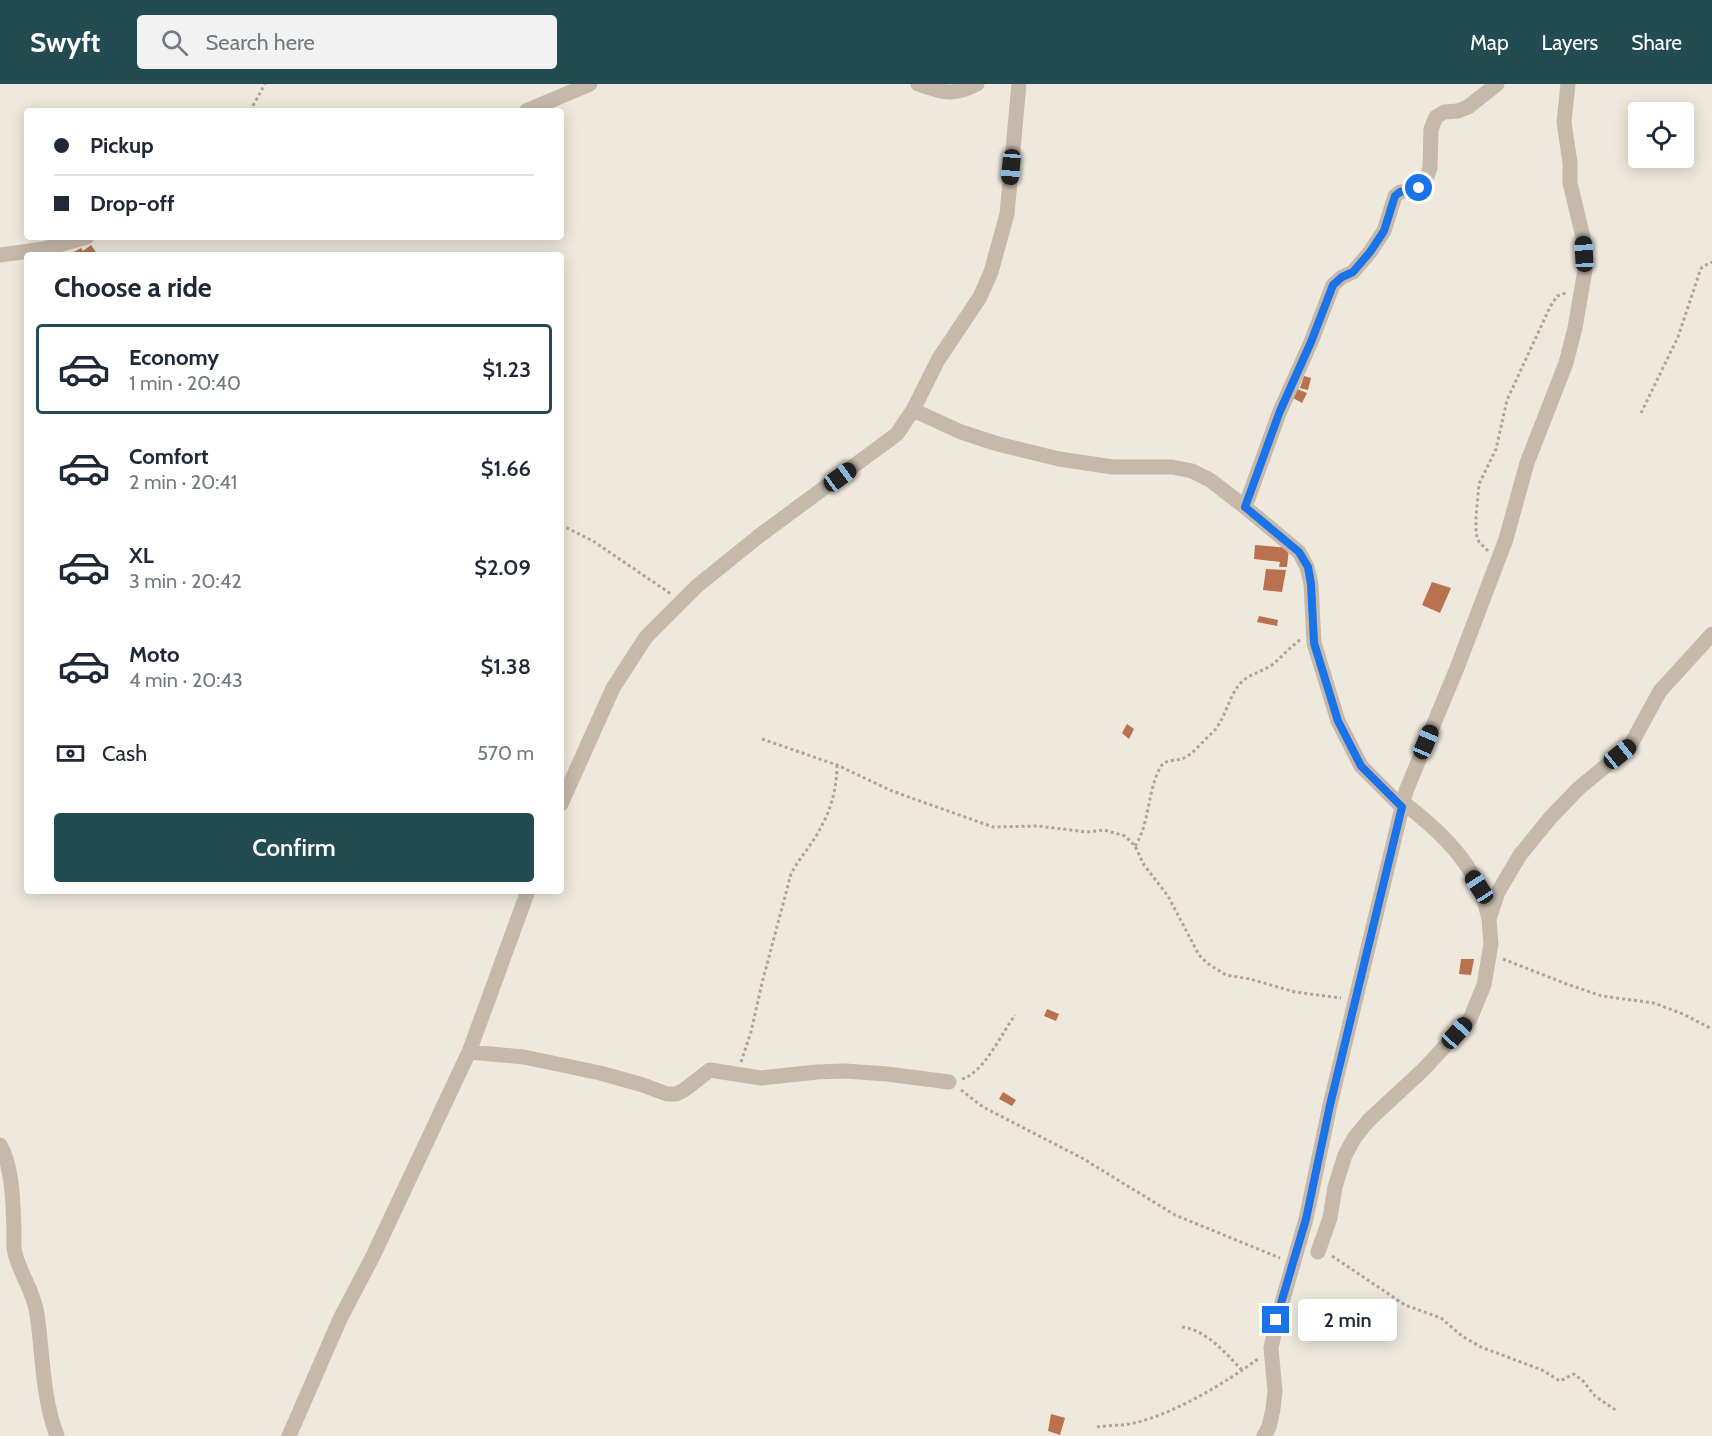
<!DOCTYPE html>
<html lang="en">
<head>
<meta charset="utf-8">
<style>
	:root { --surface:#fff; --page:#f2f2f3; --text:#1f2937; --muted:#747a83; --line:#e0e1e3; --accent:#224c52 }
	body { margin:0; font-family:Cabin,sans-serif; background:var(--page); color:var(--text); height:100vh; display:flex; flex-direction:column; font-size:22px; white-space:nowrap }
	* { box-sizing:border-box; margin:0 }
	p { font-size:20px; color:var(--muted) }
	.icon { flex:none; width:33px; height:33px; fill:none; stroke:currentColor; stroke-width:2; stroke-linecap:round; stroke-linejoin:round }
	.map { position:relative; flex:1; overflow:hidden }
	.sheet { position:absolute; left:24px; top:168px; width:540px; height:642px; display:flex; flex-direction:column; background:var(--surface); border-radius:6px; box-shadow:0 3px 15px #0003 }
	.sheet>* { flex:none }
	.guide { position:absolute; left:24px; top:24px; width:540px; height:132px; border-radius:6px; box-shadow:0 3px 15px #0003; display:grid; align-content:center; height:132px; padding:0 30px; background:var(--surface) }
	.tools { position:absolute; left:1628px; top:18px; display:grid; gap:12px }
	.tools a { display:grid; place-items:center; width:66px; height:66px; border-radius:6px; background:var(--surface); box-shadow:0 3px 15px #0003; font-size:30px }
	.end { position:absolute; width:27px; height:27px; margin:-14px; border:8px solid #1a73e8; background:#fff; box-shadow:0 0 0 3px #fff }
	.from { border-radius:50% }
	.bubble { position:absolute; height:42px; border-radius:6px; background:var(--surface); box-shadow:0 3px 15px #0003; font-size:20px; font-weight:600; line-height:42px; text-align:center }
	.car { position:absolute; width:18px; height:36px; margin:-18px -9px; border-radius:8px; box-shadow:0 0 4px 2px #0007; background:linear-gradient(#222 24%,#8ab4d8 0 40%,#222 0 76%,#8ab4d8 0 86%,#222 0) }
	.guide b { display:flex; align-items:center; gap:21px; height:57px; font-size:22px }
	.guide b+b { border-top:2px solid var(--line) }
	.guide i { width:15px; height:15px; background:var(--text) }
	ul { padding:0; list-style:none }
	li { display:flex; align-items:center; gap:18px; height:90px; margin:0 12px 9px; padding:0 18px; border:3px solid transparent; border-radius:6px }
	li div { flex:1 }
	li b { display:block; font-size:22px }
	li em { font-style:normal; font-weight:600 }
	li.active { border-color:var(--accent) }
	li>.icon { width:54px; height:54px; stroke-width:1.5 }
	h2 { padding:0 30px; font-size:27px; line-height:72px }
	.pay { display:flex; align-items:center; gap:15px; height:66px; padding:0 30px; font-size:22px }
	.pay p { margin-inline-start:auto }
	.cta { display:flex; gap:12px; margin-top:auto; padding:12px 30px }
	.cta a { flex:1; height:69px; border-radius:6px; background:var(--accent); color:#fff; font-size:24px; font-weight:600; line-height:69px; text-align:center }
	header { display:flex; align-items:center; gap:36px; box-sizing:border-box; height:84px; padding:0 30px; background:var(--accent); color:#fff }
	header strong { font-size:28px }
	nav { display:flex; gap:33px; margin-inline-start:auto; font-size:21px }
	.search { width:420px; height:54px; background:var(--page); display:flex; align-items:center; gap:15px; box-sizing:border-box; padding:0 21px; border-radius:6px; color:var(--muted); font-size:22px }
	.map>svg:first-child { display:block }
	.building { fill:#ba7150 }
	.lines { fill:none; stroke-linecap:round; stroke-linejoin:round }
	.path { stroke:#b2a394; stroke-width:3; stroke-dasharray:3 3; stroke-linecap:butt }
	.minor { stroke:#c6b9aa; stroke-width:15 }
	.route { stroke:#1a73e8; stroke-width:8 }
</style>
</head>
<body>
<header>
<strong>Swyft</strong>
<div class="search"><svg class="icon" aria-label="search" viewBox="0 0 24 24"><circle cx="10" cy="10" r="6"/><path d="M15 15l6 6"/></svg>Search here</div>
<nav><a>Map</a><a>Layers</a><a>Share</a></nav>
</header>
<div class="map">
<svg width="1712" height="1352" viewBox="0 0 1712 1352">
	<rect width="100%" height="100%" fill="#efe8dd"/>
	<path class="building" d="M91 161 98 171H73L72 169 81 164 83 167Z
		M1304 292 1311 294 1308 306 1300 304Z
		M1297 305 1307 309 1302 319 1293 314Z
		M1255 461 1289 464 1287 483H1279L1280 478 1254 475Z
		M1266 485 1286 486 1282 508 1263 506Z
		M1432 498 1451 504 1440 529 1422 521Z
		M1259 532 1278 536 1277 542 1257 538Z
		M1127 640 1134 645 1129 655 1122 649Z
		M1461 875H1474L1471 891 1459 890Z
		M1047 925 1059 930 1056 937 1044 932Z
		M1003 1008 1016 1016 1012 1022 999 1015Z
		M1051 1330 1065 1334 1060 1351 1048 1347Z"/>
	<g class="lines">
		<path class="path" d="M250 27 265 0
			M1641 329 1678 253 1700 187 1702 183 1712 178
			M561 441 593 457 671 510
			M1488 467 1479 458 1476 450V433L1479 400 1496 365 1507 316 1550 223 1557 212 1566 209
			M762 655 837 681 892 707 993 743 1038 742 1087 748 1104 746 1125 752 1135 762 1144 781 1168 812 1199 871 1207 879 1226 891 1250 895 1295 908 1341 914
			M1135 762C1150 739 1147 708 1160 684 1165 674 1175 678 1184 674 1193 670 1203 657 1211 650 1225 637 1227 617 1238 602 1247 590 1260 589 1272 581 1282 573 1290 563 1300 556
			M1503 875 1564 899 1602 912 1654 919 1683 930 1712 945
			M741 978 751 948 762 899 791 790C799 774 812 761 820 745 831 726 837 703 837 681
			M962 995C983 990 1002 949 1015 931
			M961 1006 983 1023 1082 1074 1175 1131 1280 1174
			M1332 1172 1405 1221 1441 1234 1462 1252 1481 1263 1542 1286 1560 1297 1574 1290 1583 1297 1595 1312 1617 1327
			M1182 1243C1207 1246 1226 1270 1242 1286
			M1097 1343C1109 1341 1122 1342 1134 1339 1174 1330 1225 1299 1258 1275"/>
		<path class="minor" d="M918 0C942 8 953 13 977 0
			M526 27 590 0
			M0 171 44 165 87 153
			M913 326 961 348 998 360 1059 375 1113 383H1172L1192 387 1210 396 1245 423 1299 468 1307 483 1311 500 1314 559 1338 637 1361 682 1402 723
			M1245 423 1280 327 1311 258 1333 201 1342 193 1353 188 1370 168 1384 147 1395 112 1400 108 1420 104 1426 95 1430 84 1431 45 1436 33 1444 28 1458 27 1468 23 1497 0
			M1404 719C1433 742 1463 768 1479 803 1484 813 1486 824 1489 835
			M561 720 613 604 646 553 697 502 759 452 897 350 913 326 938 276 980 213 991 188 1007 130 1019 0
			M469 968 524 973 600 989 643 1001 667 1010H676L684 1006 710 986 761 994 817 988 845 987 887 990 949 998
			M0 1061C13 1083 13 1121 14 1146 14 1154 13 1162 15 1169 20 1190 34 1208 37 1230 43 1271 42 1312 57 1352
			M1318 1168 1330 1134 1335 1103 1345 1071 1355 1053 1369 1036 1424 985 1470 935 1484 901 1491 860 1489 835 1498 808 1520 771 1551 733 1579 704 1630 662 1660 607 1712 550
			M289 1352 340 1235 373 1172 469 968 528 807
			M1264 1352 1269 1343 1273 1325 1275 1307 1271 1264 1277 1236 1306 1135 1330 1021 1406 707 1457 584 1506 455 1527 379 1566 279 1575 244 1585 186 1583 153 1570 99V79L1564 38 1568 0"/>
	</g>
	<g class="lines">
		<path class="route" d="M1276 1236 1306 1135 1330 1021 1402 723 1361 682 1338 637 1314 559 1311 500 1308 483 1299 468 1245 423 1280 327 1311 258 1333 201 1342 193 1353 188 1370 168 1384 147 1395 112 1400 108 1419 104"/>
	</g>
</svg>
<div class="tools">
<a><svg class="icon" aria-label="locate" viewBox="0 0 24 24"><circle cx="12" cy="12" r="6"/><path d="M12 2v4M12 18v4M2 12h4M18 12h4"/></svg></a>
</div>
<i class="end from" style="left:1419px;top:104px"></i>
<i class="end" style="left:1276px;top:1236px"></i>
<div class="bubble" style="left:1298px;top:1215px;width:99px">2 min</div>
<i class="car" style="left:1011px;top:83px;rotate:185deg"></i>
<i class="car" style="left:1584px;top:170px;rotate:357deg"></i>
<i class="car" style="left:840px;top:393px;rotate:54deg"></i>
<i class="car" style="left:1426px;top:658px;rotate:23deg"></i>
<i class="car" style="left:1620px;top:670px;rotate:51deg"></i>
<i class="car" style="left:1479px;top:803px;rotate:327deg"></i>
<i class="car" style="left:1457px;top:949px;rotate:42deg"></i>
<div class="guide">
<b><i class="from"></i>Pickup</b>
<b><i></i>Drop-off</b>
</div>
<section class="sheet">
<h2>Choose a ride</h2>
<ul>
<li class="active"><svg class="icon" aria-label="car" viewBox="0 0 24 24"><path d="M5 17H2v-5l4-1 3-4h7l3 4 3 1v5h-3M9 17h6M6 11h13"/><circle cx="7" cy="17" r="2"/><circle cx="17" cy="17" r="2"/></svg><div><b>Economy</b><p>1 min · 20:40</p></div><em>$1.23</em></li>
<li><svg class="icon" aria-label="car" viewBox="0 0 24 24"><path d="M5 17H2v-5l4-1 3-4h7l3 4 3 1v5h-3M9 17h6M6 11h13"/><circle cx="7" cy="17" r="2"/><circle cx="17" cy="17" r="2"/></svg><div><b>Comfort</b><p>2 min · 20:41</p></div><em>$1.66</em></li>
<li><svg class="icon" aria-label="car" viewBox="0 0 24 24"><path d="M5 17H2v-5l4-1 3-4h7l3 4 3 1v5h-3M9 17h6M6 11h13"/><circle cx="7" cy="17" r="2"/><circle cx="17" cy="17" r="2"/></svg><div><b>XL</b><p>3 min · 20:42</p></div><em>$2.09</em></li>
<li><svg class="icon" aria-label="car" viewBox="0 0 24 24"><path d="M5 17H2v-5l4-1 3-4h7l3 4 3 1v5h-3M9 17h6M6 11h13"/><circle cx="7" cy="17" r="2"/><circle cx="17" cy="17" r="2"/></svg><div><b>Moto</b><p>4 min · 20:43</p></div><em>$1.38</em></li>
</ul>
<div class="pay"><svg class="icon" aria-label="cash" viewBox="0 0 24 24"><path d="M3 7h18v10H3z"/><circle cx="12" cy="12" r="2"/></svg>Cash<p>570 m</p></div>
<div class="cta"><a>Confirm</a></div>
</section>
</div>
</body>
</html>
